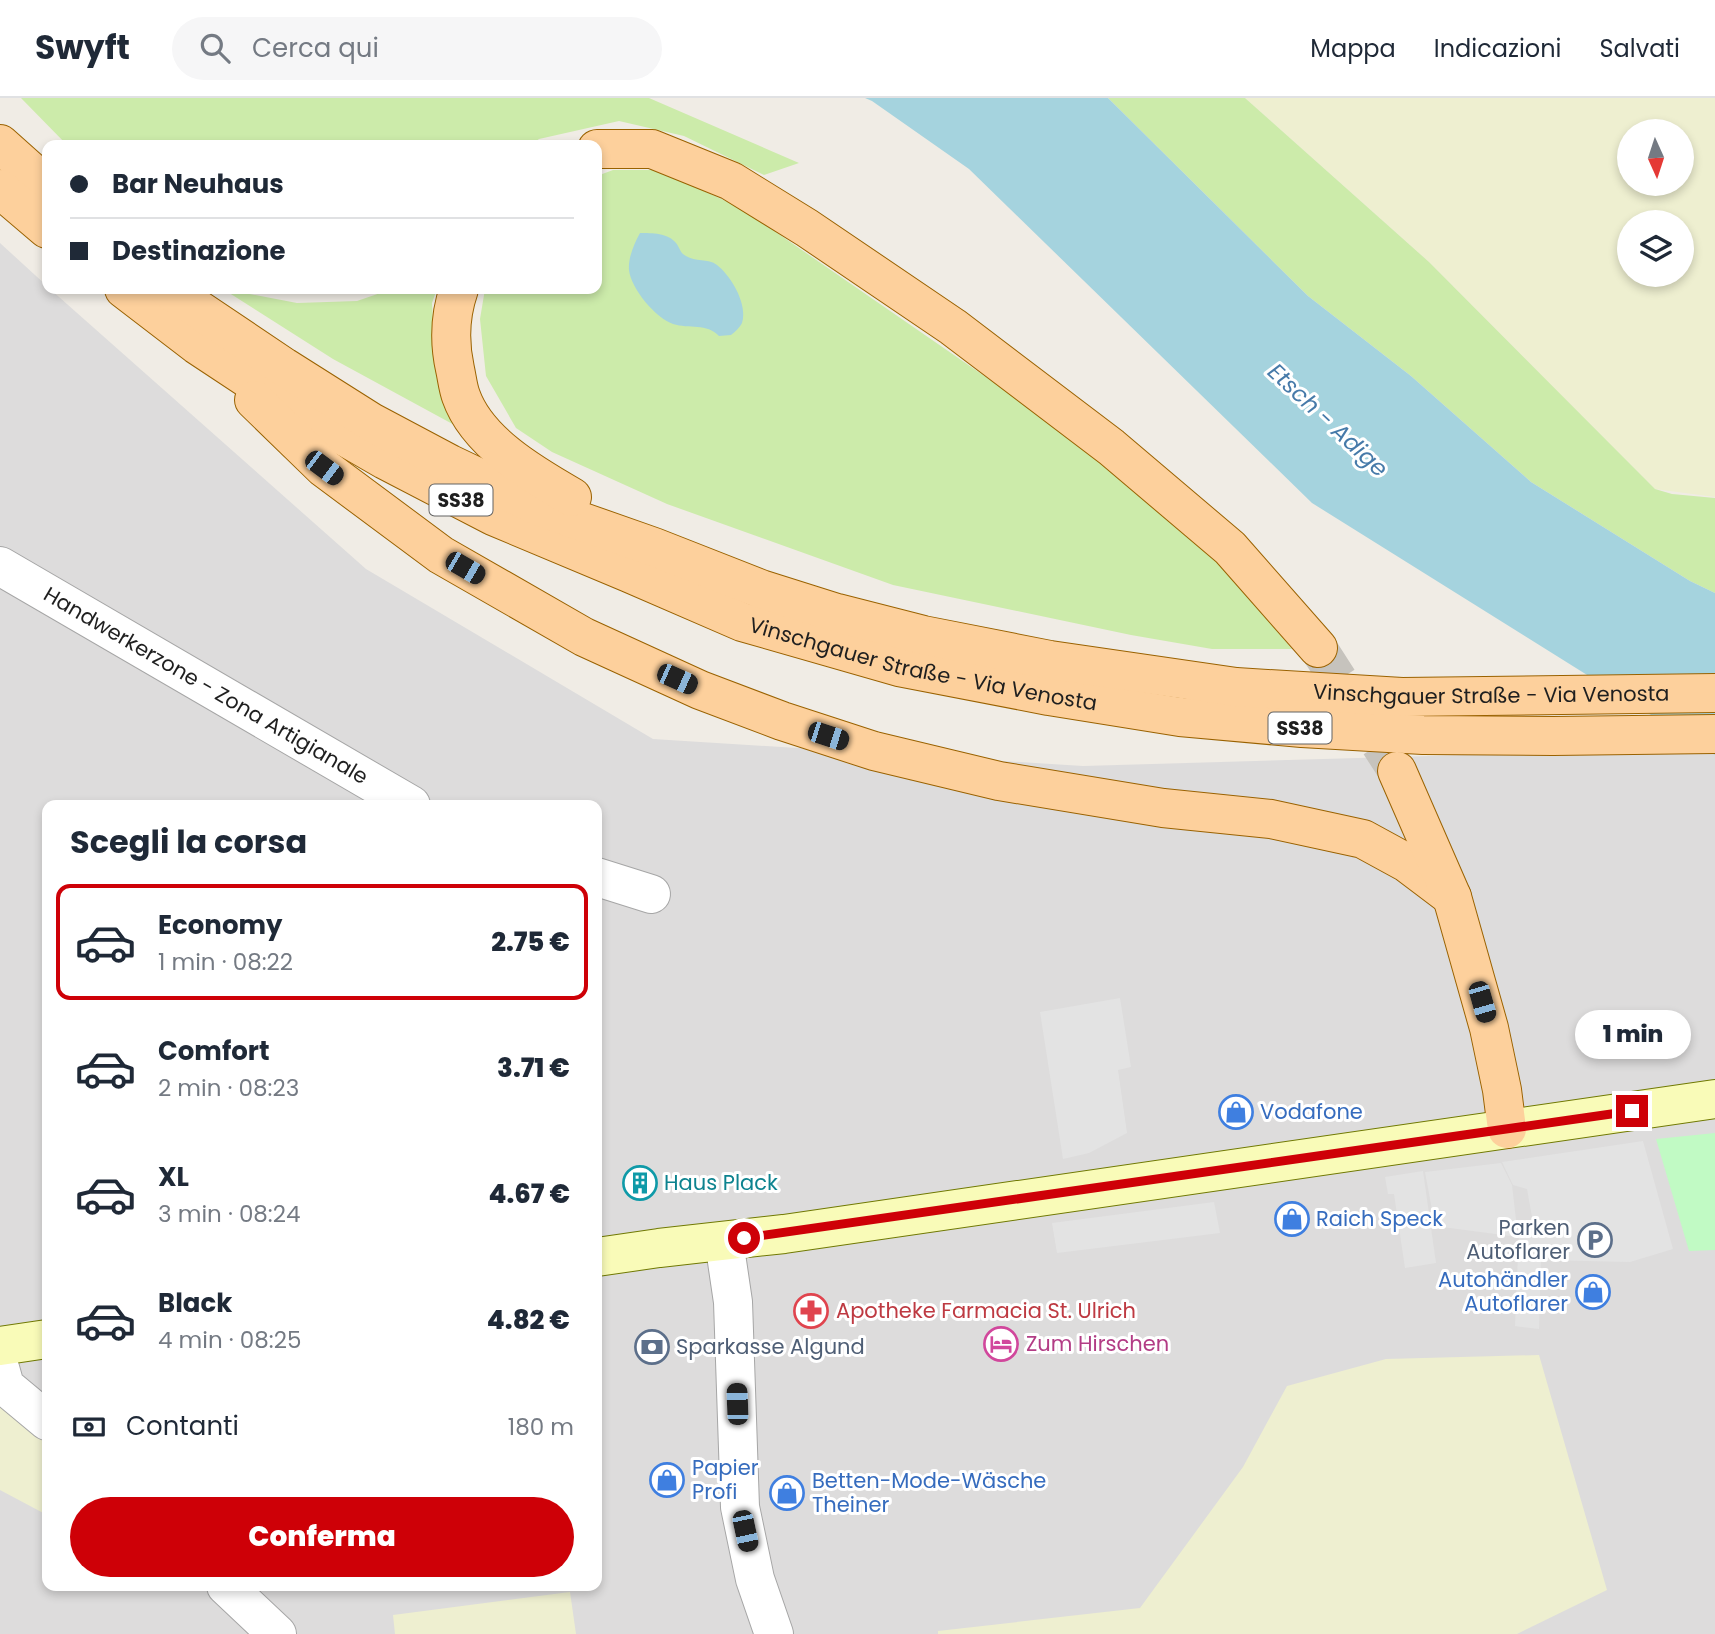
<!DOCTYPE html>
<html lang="it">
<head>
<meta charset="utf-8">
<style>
	:root { --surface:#fff; --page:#f6f6f7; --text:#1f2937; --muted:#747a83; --line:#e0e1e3; --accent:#ce0007 }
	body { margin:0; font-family:Poppins,sans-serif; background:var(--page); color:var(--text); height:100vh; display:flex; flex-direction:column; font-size:26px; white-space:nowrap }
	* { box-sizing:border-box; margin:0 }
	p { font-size:23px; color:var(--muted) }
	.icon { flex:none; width:38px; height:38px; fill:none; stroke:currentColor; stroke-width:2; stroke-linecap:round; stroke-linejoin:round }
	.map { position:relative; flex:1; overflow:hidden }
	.side { position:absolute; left:42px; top:702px; width:560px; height:791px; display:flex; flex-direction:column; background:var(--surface); border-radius:14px; box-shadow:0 4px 10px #0003 }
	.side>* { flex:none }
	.top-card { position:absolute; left:42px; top:42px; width:560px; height:154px; border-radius:14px; box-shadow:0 4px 10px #0003; display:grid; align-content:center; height:154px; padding:0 28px; background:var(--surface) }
	.needle { width:46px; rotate:177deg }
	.controls { position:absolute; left:1617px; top:21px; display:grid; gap:14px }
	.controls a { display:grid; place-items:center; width:77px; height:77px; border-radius:50%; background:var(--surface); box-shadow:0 4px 10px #0003; font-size:35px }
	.end { position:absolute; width:32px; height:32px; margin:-16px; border:9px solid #ce0007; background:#fff; box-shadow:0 0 0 4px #fff }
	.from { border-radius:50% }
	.bubble { position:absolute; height:49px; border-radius:24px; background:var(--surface); box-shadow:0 4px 10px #0003; font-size:23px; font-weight:800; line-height:49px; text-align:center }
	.car { position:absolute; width:21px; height:42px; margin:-21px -10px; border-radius:9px; box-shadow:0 0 5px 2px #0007; background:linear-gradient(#222 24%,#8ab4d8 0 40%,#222 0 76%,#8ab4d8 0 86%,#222 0) }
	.top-card b { display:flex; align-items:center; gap:24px; height:66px; font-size:26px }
	.top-card b+b { border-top:2px solid var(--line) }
	.top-card i { width:18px; height:18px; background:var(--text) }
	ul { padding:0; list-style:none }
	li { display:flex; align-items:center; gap:21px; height:116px; margin:0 14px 10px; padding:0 14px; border:4px solid transparent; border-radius:14px }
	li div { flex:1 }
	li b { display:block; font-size:26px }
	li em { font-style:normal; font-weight:800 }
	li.selected { border-color:var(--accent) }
	li>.icon { width:63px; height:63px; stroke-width:1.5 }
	h2 { padding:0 28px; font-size:32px; line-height:84px }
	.pay { display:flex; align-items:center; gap:18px; height:77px; padding:0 28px; font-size:26px }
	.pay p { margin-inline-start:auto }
	.primary-button { display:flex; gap:14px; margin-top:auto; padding:14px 28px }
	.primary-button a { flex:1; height:80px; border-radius:42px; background:var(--accent); color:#fff; font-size:28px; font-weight:800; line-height:80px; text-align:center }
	header { display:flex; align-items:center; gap:42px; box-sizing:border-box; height:98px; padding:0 35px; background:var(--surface); border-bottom:2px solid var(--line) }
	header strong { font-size:33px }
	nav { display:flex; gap:38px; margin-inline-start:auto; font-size:24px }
	.search { width:490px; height:63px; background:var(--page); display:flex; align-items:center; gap:18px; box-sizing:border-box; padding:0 24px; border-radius:38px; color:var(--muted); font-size:26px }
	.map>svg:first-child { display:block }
	.residential { fill:#dddcdc; fill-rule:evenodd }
	.farmland { fill:#eeefd0; fill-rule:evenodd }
	.grass { fill:#ccebaa }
	.park { fill:#c1fac4 }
	.parking { fill:#e3e3e3 }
	.water { fill:#a5d3de }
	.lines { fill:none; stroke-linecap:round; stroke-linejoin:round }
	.primary-tunnel { stroke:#c6c3bd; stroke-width:38; stroke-dasharray:38 19; stroke-linecap:butt }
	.street-casing { stroke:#a6a6a6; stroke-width:40 }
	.secondary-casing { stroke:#707903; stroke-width:40 }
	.primary-casing { stroke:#9a6200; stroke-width:40 }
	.street { stroke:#fff; stroke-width:38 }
	.secondary { stroke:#f9fbb8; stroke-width:38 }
	.primary { stroke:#fdd09c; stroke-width:38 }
	.route { stroke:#ce0007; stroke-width:9 }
	.labels { text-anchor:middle; stroke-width:6; stroke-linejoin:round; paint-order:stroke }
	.shield { fill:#fff; stroke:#626262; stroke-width:2 }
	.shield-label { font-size:19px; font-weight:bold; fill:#1f1f1f }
	.street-label { font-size:21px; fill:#1f1f1f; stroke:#fff }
	.shop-label { font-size:21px; fill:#366cbe; stroke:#fff; text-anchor:start }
	.culture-label { font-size:21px; fill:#0d838f; stroke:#fff; text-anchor:start }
	.service-label { font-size:21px; fill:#4e5e75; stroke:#fff; text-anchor:end }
	.health-label { font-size:21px; fill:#be3a42; stroke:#fff; text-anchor:start }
	.hotel-label { font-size:21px; fill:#b23c85; stroke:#fff; text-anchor:start }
	.water-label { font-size:23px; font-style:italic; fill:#467aa9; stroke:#fff }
</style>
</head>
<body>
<header>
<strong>Swyft</strong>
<div class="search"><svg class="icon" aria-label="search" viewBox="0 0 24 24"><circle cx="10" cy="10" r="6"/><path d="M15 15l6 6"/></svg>Cerca qui</div>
<nav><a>Mappa</a><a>Indicazioni</a><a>Salvati</a></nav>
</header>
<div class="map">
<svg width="1715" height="1536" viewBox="0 0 1715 1536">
	<rect width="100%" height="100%" fill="#f0ece5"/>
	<path class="residential" d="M0 145 47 188V191H50L366 471 653 641 1083 668 1705 650 1715 656V1536H0ZM47 707H597V1488H47Z"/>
	<path class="farmland" d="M1245 0H1715V399L1655 391 1429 164ZM1629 33H1682V86H1629ZM1629 124H1682V177H1629Z
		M1539 1257 1607 1492 1517 1536H938V1533L1140 1510 1243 1369 1287 1288 1386 1261Z
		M0 1303 47 1340V1417L0 1392Z
		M570 1494 576 1536H395L393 1517Z"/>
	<path class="grass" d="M21 0H649L799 65 764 77 684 38 619 23 539 41 531 47H67Z
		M1108 0H1245L1429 164 1655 391 1672 396 1715 400V495L1690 483 1531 384 1411 278 1308 198Z
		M613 72H658L741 110 1045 320 1207 450 1292 551H1212L1131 537 893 487 667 406 552 354 516 330 486 278 480 221 485 191H597V78Z
		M223 191 297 205 357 203 392 191H437L432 205 435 261 458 329 333 261Z"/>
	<path class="park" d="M1715 1035V1152L1689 1153 1656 1041Z"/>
	<path class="parking" d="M1120 900 1131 969 1118 972 1127 1035 1089 1055 1063 1061 1040 914Z
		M1643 1043 1673 1151 1630 1164 1541 1162 1539 1231 1515 1228 1519 1133 1534 1130 1527 1091 1513 1087 1502 1064Z
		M1501 1065 1512 1087 1518 1139 1435 1128 1425 1074Z
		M1423 1073 1436 1165 1405 1170 1394 1096H1388L1385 1079Z
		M1214 1104 1220 1135 1057 1155 1052 1125Z"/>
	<path class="water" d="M865 0H1108L1308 198 1411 278 1531 384 1690 483 1715 495V657L1312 405 969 71 872 3Z
		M640 135C652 135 668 135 676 145 680 150 680 155 686 158 695 164 708 160 717 167 731 178 748 206 742 225 740 229 735 234 731 237L719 238C707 225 689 231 673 226 656 220 631 191 629 172 628 160 634 146 640 135Z"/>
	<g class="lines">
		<path class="primary-tunnel" d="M1318 550 1397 673"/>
		<g class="street-casing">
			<g id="street">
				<path id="s1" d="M0 468 411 707"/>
				<path d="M597 779 651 796"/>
				<path d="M724 1143 733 1204 740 1409 755 1481 774 1536"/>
				<path d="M0 1270 5 1288 47 1323"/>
				<path d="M226 1488 277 1536"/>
			</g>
		</g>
		<g class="secondary-casing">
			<path id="secondary" d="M597 1159 659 1150 784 1136 1715 1001
				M0 1248 47 1241"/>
		</g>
		<g class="primary-casing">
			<g id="primary">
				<path d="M0 46 47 88"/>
				<path d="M597 51H652L731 83 807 130 953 229 1111 349 1230 450 1318 550"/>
				<path d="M0 91 47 131"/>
				<path id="s2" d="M124 191 197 247 274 298 385 362 493 418 629 475 742 524 899 569 1049 598 1180 619 1302 630 1423 637 1553 638 1715 636"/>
				<path id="s3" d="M168 191 284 269 371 324 450 366 540 409 654 449 761 491 837 515 923 537 1050 562 1236 589 1402 599 1715 595"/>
				<path d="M459 191C450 217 449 244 455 271 457 280 458 290 461 298 477 344 532 376 572 399"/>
				<path d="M254 302 324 370 441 457 584 539 700 592 782 623 874 653 999 683 1163 710 1271 721 1363 741 1407 765 1452 799"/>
				<path d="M1397 673 1452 799 1489 930 1502 992 1507 1031"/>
			</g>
		</g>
		<use href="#street" class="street"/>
		<use href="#secondary" class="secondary"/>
		<use href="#primary" class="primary"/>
	</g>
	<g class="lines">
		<path class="route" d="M744 1140 1632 1013"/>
	</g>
	<defs>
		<g id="shop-ring" transform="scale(1.75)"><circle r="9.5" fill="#fff" stroke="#3f7fe0" stroke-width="1.5"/><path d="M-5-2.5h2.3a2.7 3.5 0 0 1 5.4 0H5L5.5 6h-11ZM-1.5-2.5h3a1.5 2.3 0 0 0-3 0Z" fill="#3f7fe0"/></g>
		<g id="building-ring" transform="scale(1.75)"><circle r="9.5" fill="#fff" stroke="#0f9aa8" stroke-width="1.5"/><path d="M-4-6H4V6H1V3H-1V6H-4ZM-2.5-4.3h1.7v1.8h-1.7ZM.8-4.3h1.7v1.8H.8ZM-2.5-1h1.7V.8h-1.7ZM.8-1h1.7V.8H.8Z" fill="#0f9aa8"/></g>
		<g id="parking-ring" transform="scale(1.75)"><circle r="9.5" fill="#fff" stroke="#5c6f8a" stroke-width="1.5"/><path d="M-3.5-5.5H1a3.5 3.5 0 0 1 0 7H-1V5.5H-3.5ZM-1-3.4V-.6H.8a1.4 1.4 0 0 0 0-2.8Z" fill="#5c6f8a"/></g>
		<g id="pharmacy-ring" transform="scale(1.75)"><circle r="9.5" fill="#fff" stroke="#e0444e" stroke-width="1.5"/><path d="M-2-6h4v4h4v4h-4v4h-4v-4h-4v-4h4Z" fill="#e0444e"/></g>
		<g id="hotel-ring" transform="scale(1.75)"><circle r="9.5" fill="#fff" stroke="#d1479c" stroke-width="1.5"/><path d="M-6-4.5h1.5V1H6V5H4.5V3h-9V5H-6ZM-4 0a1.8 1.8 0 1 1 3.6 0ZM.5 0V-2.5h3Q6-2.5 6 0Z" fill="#d1479c"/></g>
		<g id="bank-ring" transform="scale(1.75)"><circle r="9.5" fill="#fff" stroke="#5c6f8a" stroke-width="1.5"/><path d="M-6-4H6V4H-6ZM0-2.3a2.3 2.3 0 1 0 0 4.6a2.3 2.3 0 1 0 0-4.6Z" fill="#5c6f8a"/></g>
	</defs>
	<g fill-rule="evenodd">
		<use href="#shop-ring" x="1236" y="1014"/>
		<use href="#building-ring" x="640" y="1085"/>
		<use href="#shop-ring" x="1292" y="1121"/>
		<use href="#parking-ring" x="1595" y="1142"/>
		<use href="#shop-ring" x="1593" y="1194"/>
		<use href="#pharmacy-ring" x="811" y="1213"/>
		<use href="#hotel-ring" x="1001" y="1246"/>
		<use href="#bank-ring" x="652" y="1249"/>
		<use href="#shop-ring" x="667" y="1382"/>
		<use href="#shop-ring" x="787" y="1395"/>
	</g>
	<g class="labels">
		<g class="shield">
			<rect x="429.5" y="386.5" width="63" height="31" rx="5"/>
			<rect x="1268.5" y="614.5" width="63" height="31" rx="5"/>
		</g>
		<g class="shield-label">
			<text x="461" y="409">SS38</text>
			<text x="1300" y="637">SS38</text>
		</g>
		<g class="street-label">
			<text dy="7" stroke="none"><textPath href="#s2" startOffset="891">Vinschgauer Straße - Via Venosta</textPath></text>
			<text dy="7" stroke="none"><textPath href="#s1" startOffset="238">Handwerkerzone - Zona Artigianale</textPath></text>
			<text dy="7" stroke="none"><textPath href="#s3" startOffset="1409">Vinschgauer Straße - Via Venosta</textPath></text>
		</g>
		<g class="shop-label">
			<text x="1260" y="1021">Vodafone</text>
			<text x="1316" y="1128">Raich Speck</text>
			<text x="1568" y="1189" text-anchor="end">Autohändler<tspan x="1568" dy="24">Autoflarer</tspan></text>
			<text x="692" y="1377">Papier<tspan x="692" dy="24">Profi</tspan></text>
			<text x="812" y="1390">Betten-Mode-Wäsche<tspan x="812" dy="24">Theiner</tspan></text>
		</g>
		<g class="culture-label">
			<text x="664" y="1092">Haus Plack</text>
		</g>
		<g class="service-label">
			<text x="1570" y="1137">Parken<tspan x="1570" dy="24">Autoflarer</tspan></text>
			<text x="676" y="1256" text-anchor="start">Sparkasse Algund</text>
		</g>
		<g class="health-label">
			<text x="836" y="1220">Apotheke Farmacia St. Ulrich</text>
		</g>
		<g class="hotel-label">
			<text x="1026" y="1253">Zum Hirschen</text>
		</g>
		<g class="water-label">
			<text transform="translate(1328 322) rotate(43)" y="8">Etsch - Adige</text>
		</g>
	</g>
</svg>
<div class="controls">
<a><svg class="needle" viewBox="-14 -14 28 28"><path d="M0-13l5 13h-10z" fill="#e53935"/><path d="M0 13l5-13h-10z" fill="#747a83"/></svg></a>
<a><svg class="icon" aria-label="layers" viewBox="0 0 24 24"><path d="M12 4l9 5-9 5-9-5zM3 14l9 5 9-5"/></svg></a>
</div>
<i class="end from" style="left:744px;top:1140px"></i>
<i class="end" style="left:1632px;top:1013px"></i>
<div class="bubble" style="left:1575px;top:912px;width:116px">1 min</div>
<i class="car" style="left:324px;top:370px;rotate:127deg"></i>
<i class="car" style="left:465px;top:470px;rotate:120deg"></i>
<i class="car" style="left:677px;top:581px;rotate:114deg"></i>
<i class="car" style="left:828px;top:638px;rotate:108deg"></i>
<i class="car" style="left:1482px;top:904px;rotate:164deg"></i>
<i class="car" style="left:737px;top:1306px;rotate:358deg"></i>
<i class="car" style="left:745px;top:1433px;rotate:168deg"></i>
<div class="top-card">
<b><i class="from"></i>Bar Neuhaus</b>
<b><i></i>Destinazione</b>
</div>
<section class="side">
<h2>Scegli la corsa</h2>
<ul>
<li class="selected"><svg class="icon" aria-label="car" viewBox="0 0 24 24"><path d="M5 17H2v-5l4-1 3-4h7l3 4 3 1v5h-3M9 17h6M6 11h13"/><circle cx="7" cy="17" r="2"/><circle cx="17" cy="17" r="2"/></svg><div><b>Economy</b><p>1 min · 08:22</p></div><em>2.75 €</em></li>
<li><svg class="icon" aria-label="car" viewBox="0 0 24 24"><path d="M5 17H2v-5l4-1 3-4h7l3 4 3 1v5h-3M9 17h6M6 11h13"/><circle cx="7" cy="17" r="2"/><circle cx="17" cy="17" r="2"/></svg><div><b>Comfort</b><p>2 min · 08:23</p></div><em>3.71 €</em></li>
<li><svg class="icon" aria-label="car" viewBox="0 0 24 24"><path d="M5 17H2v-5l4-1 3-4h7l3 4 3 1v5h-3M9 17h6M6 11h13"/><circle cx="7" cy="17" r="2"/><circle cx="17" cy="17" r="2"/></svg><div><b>XL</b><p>3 min · 08:24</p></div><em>4.67 €</em></li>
<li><svg class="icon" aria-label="car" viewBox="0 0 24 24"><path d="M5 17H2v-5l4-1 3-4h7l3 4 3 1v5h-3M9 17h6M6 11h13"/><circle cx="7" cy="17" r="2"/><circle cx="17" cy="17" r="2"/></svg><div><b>Black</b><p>4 min · 08:25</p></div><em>4.82 €</em></li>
</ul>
<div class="pay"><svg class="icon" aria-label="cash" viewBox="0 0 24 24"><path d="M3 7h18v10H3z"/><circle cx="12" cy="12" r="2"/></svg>Contanti<p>180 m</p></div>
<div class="primary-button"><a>Conferma</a></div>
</section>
</div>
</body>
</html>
